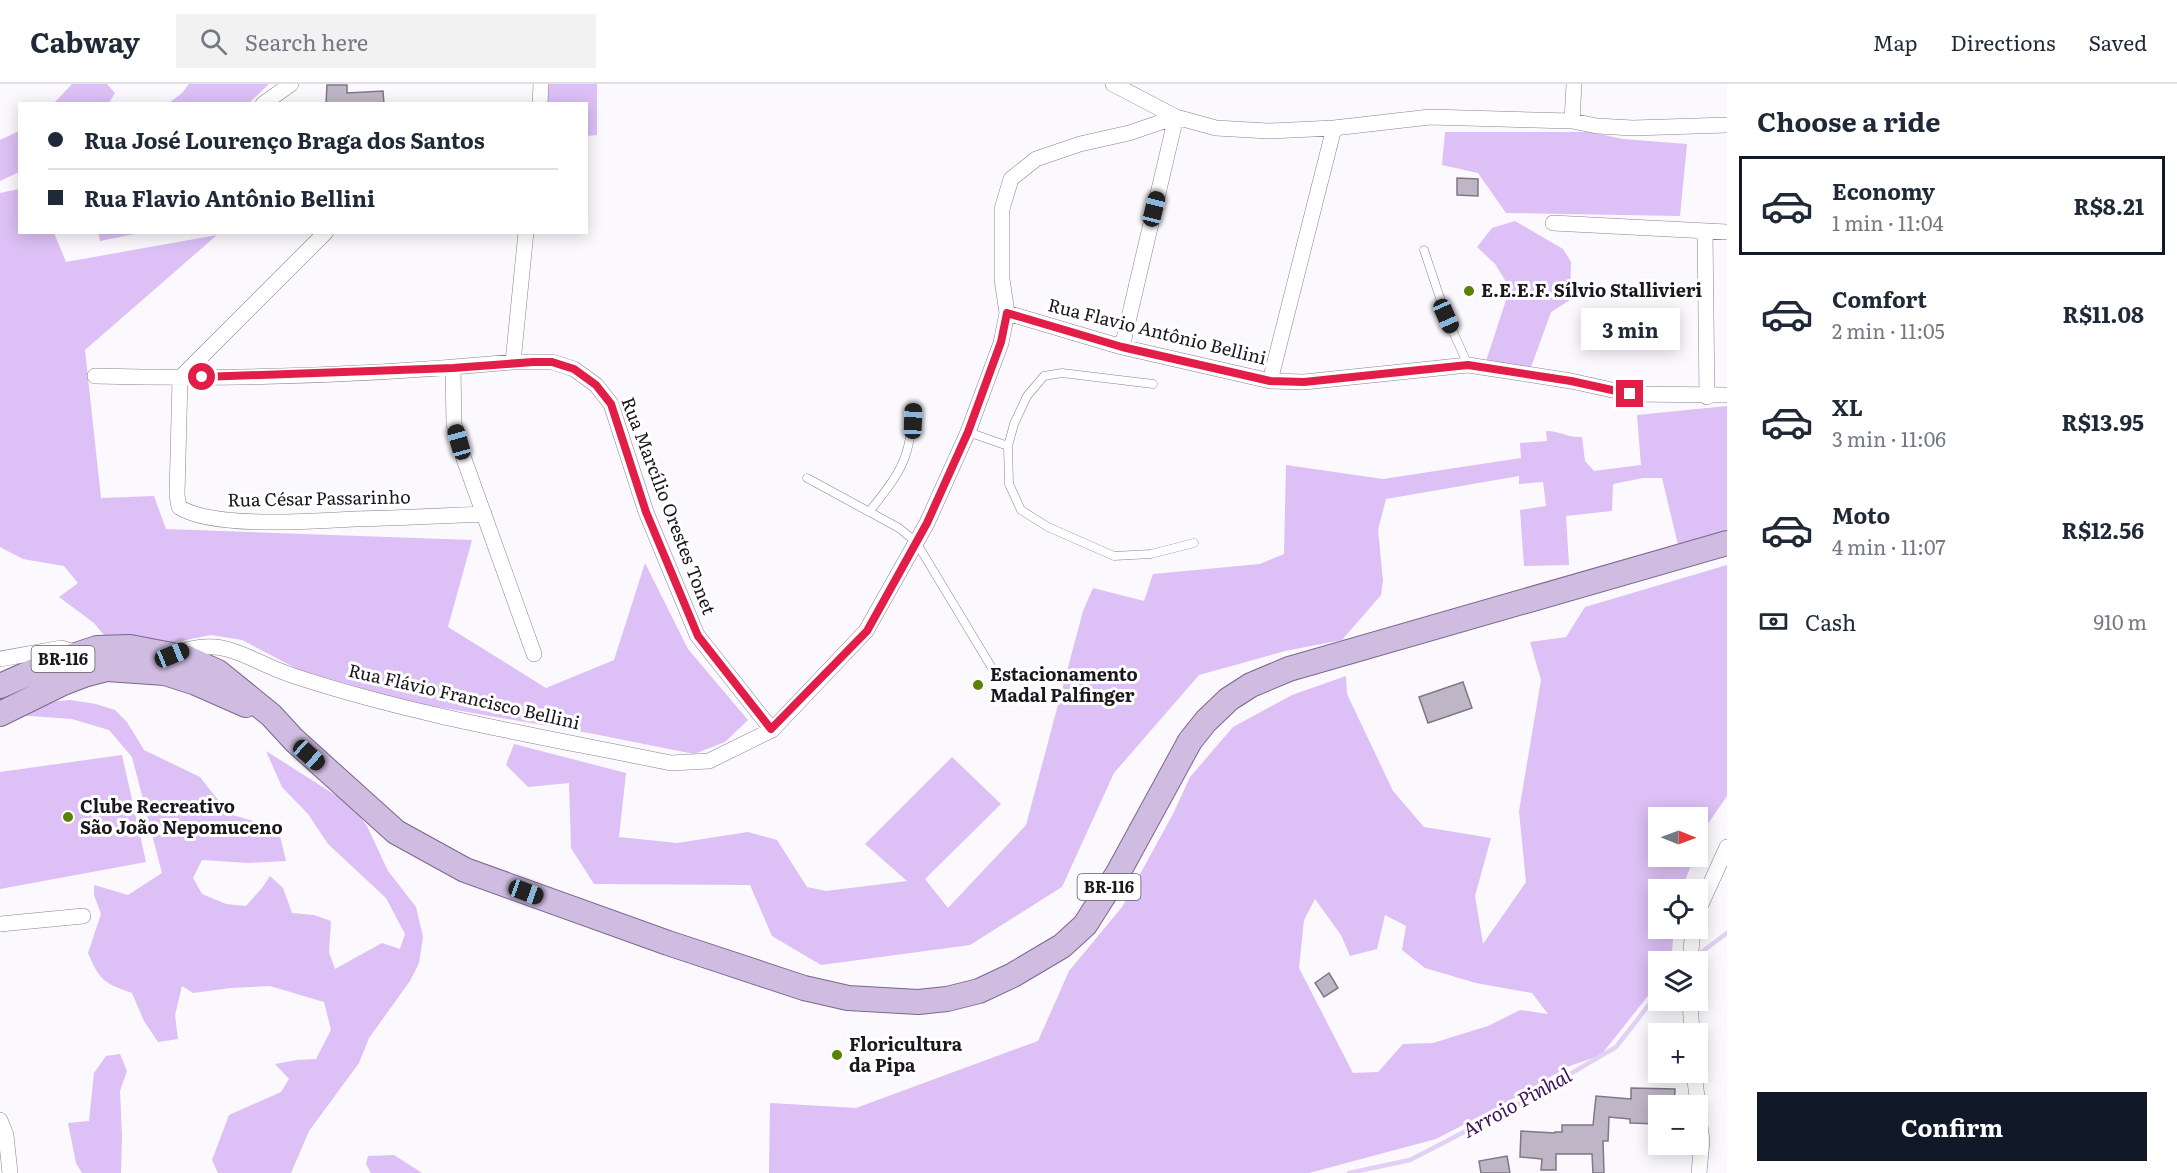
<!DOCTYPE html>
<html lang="en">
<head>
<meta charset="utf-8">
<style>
	:root { --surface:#fff; --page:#f2f2f3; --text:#1f2937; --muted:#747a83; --line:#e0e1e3; --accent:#111827 }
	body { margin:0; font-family:Literata,serif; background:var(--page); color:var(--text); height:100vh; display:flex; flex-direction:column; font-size:22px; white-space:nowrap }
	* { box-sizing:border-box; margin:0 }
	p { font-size:20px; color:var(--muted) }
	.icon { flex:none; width:33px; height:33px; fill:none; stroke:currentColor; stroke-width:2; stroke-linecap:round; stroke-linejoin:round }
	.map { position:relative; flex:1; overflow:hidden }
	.sheet { display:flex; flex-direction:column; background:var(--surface); width:450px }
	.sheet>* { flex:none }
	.guide { position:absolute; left:18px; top:18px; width:570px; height:132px; border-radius:0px; box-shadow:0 3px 15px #0003; display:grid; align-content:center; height:132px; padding:0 30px; background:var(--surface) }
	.needle { width:39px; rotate:91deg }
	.fabs { position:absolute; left:1648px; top:723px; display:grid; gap:12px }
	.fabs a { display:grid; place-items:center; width:60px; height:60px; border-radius:0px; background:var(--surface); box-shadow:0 3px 15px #0003; font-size:30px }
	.end { position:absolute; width:27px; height:27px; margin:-14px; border:8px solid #e11d48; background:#fff; box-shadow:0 0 0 3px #fff }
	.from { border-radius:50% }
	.bubble { position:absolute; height:42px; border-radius:0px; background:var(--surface); box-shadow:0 3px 15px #0003; font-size:20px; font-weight:700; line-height:42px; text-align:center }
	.car { position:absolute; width:18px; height:36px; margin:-18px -9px; border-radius:8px; box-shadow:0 0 4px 2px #0007; background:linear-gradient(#222 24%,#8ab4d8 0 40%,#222 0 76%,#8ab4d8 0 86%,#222 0) }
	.guide b { display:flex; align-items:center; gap:21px; height:57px; font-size:22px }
	.guide b+b { border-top:2px solid var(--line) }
	.guide i { width:15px; height:15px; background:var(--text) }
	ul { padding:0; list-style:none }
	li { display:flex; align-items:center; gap:18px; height:99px; margin:0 12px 9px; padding:0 18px; border:3px solid transparent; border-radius:0px }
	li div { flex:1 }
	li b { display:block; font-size:22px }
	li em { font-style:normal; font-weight:700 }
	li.active { border-color:var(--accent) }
	li>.icon { width:54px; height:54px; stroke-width:1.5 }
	h2 { padding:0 30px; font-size:27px; line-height:72px }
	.pay { display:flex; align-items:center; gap:15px; height:66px; padding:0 30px; font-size:22px }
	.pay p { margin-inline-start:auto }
	.action { display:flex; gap:12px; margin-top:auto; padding:12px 30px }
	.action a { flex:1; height:69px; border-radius:0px; background:var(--accent); color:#fff; font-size:24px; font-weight:700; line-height:69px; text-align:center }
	header { display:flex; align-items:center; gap:36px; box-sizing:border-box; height:84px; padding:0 30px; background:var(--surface); border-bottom:2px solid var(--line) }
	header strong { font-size:28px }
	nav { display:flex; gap:33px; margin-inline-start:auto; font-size:21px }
	.search { width:420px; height:54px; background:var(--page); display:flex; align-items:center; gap:15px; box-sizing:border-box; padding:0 21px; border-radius:0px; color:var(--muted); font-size:22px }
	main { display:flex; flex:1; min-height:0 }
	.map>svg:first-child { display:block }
	.green { fill:#dcc0f6; fill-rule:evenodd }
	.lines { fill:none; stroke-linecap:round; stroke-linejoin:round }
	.stream { stroke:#e2d1f4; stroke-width:4.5 }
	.building { fill:#beb6c6; stroke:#7f7786; stroke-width:1.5 }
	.lane-casing { stroke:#898291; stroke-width:9 }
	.street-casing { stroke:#898291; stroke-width:16 }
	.primary-casing { stroke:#7b668f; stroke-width:26 }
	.lane { stroke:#fff; stroke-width:8 }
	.street { stroke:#fff; stroke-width:15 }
	.primary { stroke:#cfbce0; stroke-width:24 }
	.route { stroke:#e11d48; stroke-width:8 }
	.poi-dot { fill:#5a8203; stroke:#fff; stroke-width:2 }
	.labels { text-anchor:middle; stroke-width:6; stroke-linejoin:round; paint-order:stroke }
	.shield { fill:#fff; stroke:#5f5d61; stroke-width:1.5 }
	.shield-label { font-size:16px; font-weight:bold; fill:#1a171d }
	.poi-label { font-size:18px; font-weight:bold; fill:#1a171d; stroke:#fff; text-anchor:start }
	.street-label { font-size:18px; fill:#1a171d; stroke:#fff }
	.water-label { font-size:20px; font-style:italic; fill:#3e115b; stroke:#fff }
</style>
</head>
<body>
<header>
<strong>Cabway</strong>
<div class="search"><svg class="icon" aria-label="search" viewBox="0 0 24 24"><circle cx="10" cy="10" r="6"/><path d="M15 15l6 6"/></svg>Search here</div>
<nav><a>Map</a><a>Directions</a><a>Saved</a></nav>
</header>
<main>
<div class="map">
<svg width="1727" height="1089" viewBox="0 0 1727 1089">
	<rect width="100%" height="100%" fill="#fbf8fe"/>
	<path class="green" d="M72 0H107L115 9 109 19H54Z
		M189 0H269L249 19H169L182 9Z
		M546 0H597V51L587 52 586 20H544Z
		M19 47V88L0 97V56Z
		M1445 48H1590L1623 55 1687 60 1680 132 1506 129 1478 89 1442 81Z
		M19 105 20 148 54 149 66 178 217 151 85 266 101 414 154 412 166 445 472 456 448 543 546 604 614 576 645 479 688 565 748 636 725 658 694 670 594 650 410 618 299 586 242 556 211 551 166 560 148 554 104 551 94 539 59 513 78 499 64 482 23 475 0 463V109Z
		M1515 137 1563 165 1571 178 1570 216 1551 228 1530 286 1486 277 1510 204 1495 180 1477 163 1492 144Z
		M98 148H140V149L100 157Z
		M1727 322V450L1679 465 1662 394H1643L1613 400 1612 427 1566 432 1569 481 1524 482 1520 426 1546 422 1543 398 1519 400V392L1386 415 1378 446 1383 497 1381 511 1342 556 1285 567 1199 591 1114 689 1062 803 970 861 821 881 772 852 750 801 594 800 571 764 569 699 528 703 506 681 514 660 626 689 619 753 677 759 748 748 777 756 807 803 826 807 907 797 865 760 952 673 1001 720 925 795 948 824 1026 741 1083 527 1093 504 1144 517 1153 490 1260 480 1284 470 1286 381 1383 395 1521 374 1520 359 1547 357 1546 347C1561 347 1568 354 1582 353L1585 377 1594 387 1641 381 1637 331Z
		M1727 481V712L1705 744 1698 761V734H1659V772L1694 773 1682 805 1659 806V844L1674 845 1671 877 1659 878V898L1601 971 1567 983 1509 1017 1436 1055 1309 1089H769L770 1019 856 1024 1038 957 1069 887 1122 823 1173 730 1190 693 1233 643 1292 611 1346 592 1347 610 1393 707 1424 743 1491 754 1475 812 1483 860 1526 798 1519 727 1541 596 1530 558 1566 553 1585 523ZM1315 815 1341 851 1350 872 1377 865 1385 831 1406 842 1402 866 1425 884 1476 899 1532 909 1548 930 1520 926 1488 942 1433 959 1403 960 1378 988 1353 989 1299 884 1304 836Z
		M70 616 96 620 115 626 127 638 144 666 200 693 229 730 278 744 286 777 248 779 202 776 193 794 202 810 226 820 246 822 262 804 270 792 283 804 292 829 314 831 331 837 329 868 335 885 382 859 400 865 405 850 386 814 328 760 308 730 282 703 266 667 351 721 367 742 388 787 416 823 423 853 419 879 410 897 369 954 359 979 309 1047 291 1089H218L212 1076 229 1031 281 1008 289 995 275 980 297 976 316 975 331 946 324 918 270 902 231 904 193 909 182 902 175 931 178 955 158 958 144 937 132 909C104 899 100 897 88 869L101 830 94 811V801L128 811 162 789 132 673 109 646 72 635 16 631 37 619Z
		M122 671 146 778 0 805V688Z
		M120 970 127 987 120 1007 122 1052 121 1089H82L76 1079 68 1039 89 1037 94 989 106 972Z
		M394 1071 422 1089H371L366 1080 368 1072Z"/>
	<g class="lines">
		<path class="stream" d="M1695 873 1727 849
			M1349 1089 1410 1076 1524 1017 1616 963 1659 908"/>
	</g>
	<path class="building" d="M327 1H347V9L383 7 384 20H326Z
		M1457 94 1478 95V112L1457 111Z
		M1463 598 1472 624 1428 639 1419 613Z
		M1329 889 1338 904 1324 913 1315 899Z
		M1631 1004 1675 1005 1674 1022H1659V1040L1630 1039V1035L1609 1033 1608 1057H1603L1604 1089H1593L1592 1070H1556V1086H1541L1542 1075 1520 1073 1521 1047 1555 1049V1048H1562V1041H1593L1596 1012 1631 1015Z
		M1507 1072 1510 1089H1481L1479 1077Z"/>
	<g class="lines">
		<g class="lane-casing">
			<path id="lane" d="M1424 166 1446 232 1468 281
				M1153 300 1062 289 1044 292 1027 312 1014 340 1008 362 1009 400 1021 426 1048 443 1114 472 1151 470 1194 459
				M968 348 1008 362
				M807 394 899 444 916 458 995 589
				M869 428C900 389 911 375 913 324"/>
		</g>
		<g class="street-casing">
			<path id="street" d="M1113 0 1176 33 1216 44 1268 47 1334 44 1430 33 1572 37 1597 42 1633 44 1727 41
				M263 20 291 0
				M540 20 541 0
				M1572 37 1574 0
				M1553 139 1727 148
				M526 148 513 278H552L574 285 596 301 611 320 646 428 697 551 772 646
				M1705 148 1707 313
				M1007 229 1122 263 1270 297 1304 298 1468 281 1571 297 1630 310 1727 311
				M1122 263 1176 33
				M453 284 454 340 464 375 534 570
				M95 292C234 296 375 291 513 278
				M180 294 177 411 179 423C213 445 313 437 355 435 398 434 441 432 484 430
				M180 294 326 148
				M1270 297 1334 44
				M175 570C224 550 246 576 291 591 414 632 544 653 671 679L709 677 772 646 866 547 927 439 968 348 1001 259 1007 229 1002 195V125L1011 95 1036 75 1080 60 1129 49 1176 33
				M0 575 61 564 77 569
				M1698 827 1727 763
				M0 840 83 832
				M1690 878 1693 844
				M1690 916 1692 950
				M1694 988 1698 1022
				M1698 1025 1702 1057 1699 1089
				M0 1036 6 1051 10 1089"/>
		</g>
		<g class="primary-casing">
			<path id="primary" d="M0 602 52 579 97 564 130 563 187 574 218 588 271 631 294 656 396 748 465 786 668 859 804 904 848 914 918 918 947 915 979 907 1013 891 1062 862 1085 841 1118 789 1190 657 1206 637 1229 615 1251 601 1289 585 1727 459
				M0 630 63 599 84 591 107 585 165 589 196 599 246 621"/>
		</g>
		<use href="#lane" class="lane"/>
		<use href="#street" class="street"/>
		<use href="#primary" class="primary"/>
	</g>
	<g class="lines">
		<path class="route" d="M202 293 453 284 533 278H552L574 285 596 301 611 320 646 428 698 552 771 645 867 547 927 439 968 348 1001 258 1007 229 1122 263 1270 297 1304 298 1468 281 1571 297 1630 310"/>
	</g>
	<g class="poi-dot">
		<circle cx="1469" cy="207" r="6"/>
		<circle cx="978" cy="601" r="6"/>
		<circle cx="68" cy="733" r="6"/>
		<circle cx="837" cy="971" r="6"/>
	</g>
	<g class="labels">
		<g class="shield">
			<rect x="31.5" y="562" width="63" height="26" rx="4.5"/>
			<rect x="1077.5" y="790" width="63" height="26" rx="4.5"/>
		</g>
		<g class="shield-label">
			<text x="63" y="581">BR-116</text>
			<text x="1109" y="809">BR-116</text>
		</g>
		<g class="poi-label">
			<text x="1481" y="213">E.E.E.F. Sílvio Stallivieri</text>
			<text x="990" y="597">Estacionamento<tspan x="990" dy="21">Madal Palfinger</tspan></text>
			<text x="80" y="729">Clube Recreativo<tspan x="80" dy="21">São João Nepomuceno</tspan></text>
			<text x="849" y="967">Floricultura<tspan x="849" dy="21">da Pipa</tspan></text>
		</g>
		<g class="street-label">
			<text transform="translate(1157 248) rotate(14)" y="6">Rua Flavio Antônio Bellini</text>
			<text transform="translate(319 415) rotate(-1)" y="6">Rua César Passarinho</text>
			<text transform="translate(668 422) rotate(69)" y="6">Rua Marcílio Orestes Tonet</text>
			<text transform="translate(464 613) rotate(13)" y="6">Rua Flávio Francisco Bellini</text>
		</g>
		<g class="water-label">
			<text transform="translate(1517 1019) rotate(-29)" y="7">Arroio Pinhal</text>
		</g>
	</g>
</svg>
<div class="fabs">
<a><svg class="needle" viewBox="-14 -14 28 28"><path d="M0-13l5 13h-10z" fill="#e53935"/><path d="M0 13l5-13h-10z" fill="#747a83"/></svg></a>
<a><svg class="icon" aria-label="locate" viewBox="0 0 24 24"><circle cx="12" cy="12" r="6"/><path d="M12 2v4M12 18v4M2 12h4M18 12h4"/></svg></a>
<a><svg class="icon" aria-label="layers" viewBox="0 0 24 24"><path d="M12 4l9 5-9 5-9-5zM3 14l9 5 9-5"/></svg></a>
<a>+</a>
<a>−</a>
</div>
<i class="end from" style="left:202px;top:293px"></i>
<i class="end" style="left:1630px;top:310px"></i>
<div class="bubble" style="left:1581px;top:224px;width:99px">3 min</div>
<i class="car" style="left:1154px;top:125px;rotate:14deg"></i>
<i class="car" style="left:1446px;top:232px;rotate:156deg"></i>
<i class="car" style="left:913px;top:337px;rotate:2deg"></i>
<i class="car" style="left:459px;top:358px;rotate:344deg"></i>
<i class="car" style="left:172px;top:571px;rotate:68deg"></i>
<i class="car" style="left:309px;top:671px;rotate:132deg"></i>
<i class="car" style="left:526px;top:808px;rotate:110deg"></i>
<div class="guide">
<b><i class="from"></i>Rua José Lourenço Braga dos Santos</b>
<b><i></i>Rua Flavio Antônio Bellini</b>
</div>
</div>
<section class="sheet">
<h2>Choose a ride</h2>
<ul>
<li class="active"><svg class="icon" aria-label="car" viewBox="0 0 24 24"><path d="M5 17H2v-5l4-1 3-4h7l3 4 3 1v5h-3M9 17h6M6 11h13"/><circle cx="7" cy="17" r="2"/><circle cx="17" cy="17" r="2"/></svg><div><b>Economy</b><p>1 min · 11:04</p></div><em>R$8.21</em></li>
<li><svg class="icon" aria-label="car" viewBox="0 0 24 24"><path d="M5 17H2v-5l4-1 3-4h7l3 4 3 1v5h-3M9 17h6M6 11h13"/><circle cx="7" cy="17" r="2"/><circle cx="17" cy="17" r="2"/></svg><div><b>Comfort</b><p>2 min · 11:05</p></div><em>R$11.08</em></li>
<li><svg class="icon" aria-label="car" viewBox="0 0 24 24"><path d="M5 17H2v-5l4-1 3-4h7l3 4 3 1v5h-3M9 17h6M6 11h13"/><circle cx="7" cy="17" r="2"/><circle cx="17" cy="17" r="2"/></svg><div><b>XL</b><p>3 min · 11:06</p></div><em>R$13.95</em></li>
<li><svg class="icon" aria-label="car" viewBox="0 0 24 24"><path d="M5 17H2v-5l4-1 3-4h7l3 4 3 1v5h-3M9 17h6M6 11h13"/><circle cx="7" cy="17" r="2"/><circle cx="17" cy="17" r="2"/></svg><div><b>Moto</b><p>4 min · 11:07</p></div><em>R$12.56</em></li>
</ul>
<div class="pay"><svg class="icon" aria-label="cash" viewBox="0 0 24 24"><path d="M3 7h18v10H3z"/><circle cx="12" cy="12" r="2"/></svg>Cash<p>910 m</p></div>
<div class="action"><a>Confirm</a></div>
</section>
</main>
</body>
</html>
